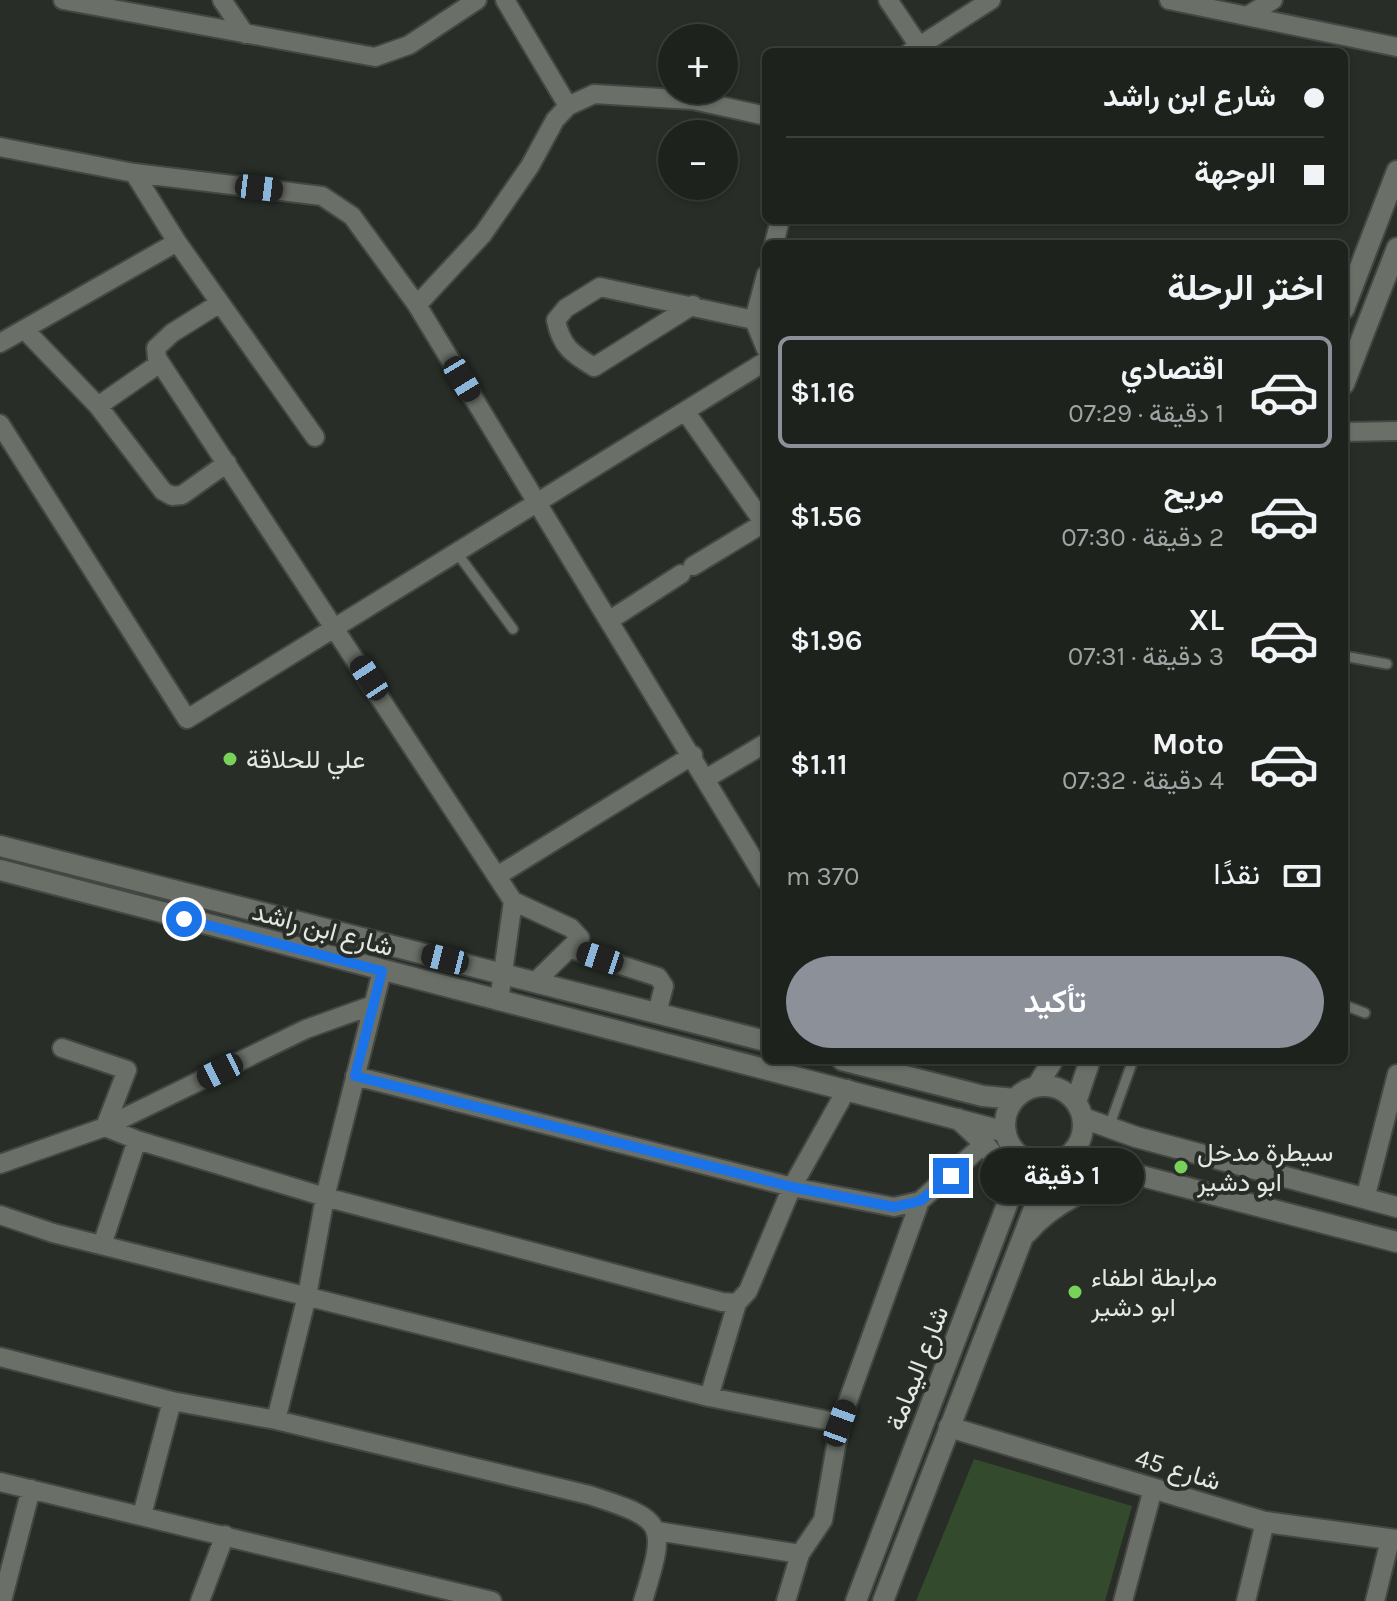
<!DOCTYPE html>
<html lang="ar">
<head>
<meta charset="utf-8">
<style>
	:root { --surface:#1e221d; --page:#2b2f2a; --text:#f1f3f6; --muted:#a1a4a4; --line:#3c3f3b; --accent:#8c9099 }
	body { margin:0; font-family:Karla,Vazirmatn,sans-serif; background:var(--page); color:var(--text); direction:rtl; height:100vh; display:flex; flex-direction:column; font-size:30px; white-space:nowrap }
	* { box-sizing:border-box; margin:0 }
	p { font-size:26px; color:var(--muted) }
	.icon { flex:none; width:44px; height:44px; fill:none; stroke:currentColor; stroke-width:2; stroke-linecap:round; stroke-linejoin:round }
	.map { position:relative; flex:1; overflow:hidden; direction:ltr }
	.details { position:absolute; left:762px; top:240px; width:586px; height:824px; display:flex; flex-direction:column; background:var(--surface); border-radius:12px; box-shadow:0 2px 6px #0004,0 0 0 2px var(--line); direction:rtl }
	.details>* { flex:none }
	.guide { position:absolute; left:762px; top:48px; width:586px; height:176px; border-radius:12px; box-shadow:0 2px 6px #0004,0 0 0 2px var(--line); direction:rtl; display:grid; align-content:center; height:176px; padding:0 24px; background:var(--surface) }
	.fabs { position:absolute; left:658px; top:24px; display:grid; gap:16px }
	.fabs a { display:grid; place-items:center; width:80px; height:80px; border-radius:50%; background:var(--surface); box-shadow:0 2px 6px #0004,0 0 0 2px var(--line); font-size:40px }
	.end { position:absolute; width:36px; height:36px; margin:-18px; border:10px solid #1a73e8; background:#fff; box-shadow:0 0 0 4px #fff }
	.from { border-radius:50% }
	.bubble { position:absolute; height:56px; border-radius:28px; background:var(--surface); box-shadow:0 2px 6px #0004,0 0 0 2px var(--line); font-size:26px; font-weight:600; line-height:56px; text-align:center; direction:rtl }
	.car { position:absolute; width:24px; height:48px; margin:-24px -12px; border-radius:10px; box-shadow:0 0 6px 2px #0007; background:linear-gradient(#222 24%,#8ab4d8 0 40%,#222 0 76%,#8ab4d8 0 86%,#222 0) }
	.guide b { display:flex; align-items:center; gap:28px; height:76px; font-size:30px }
	.guide b+b { border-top:2px solid var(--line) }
	.guide i { width:20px; height:20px; background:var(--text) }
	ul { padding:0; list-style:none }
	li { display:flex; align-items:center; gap:24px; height:112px; margin:0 16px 12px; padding:0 8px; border:4px solid transparent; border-radius:12px }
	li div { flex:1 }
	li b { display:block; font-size:30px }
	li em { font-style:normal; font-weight:600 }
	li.on { border-color:var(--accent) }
	li>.icon { width:72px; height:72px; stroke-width:1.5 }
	h2 { padding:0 24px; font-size:36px; line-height:96px }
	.pay { display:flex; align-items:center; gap:20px; height:88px; padding:0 24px; font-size:30px }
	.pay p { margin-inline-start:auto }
	.action { display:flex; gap:16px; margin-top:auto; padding:16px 24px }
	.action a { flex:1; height:92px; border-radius:48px; background:var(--accent); color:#fff; font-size:32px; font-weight:600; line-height:92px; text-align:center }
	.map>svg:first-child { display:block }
	.green { fill:#344a2d }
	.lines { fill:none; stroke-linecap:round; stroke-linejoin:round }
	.service-casing { stroke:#444743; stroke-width:13 }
	.minor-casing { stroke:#444743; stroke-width:22 }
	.tertiary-casing { stroke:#444743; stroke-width:24 }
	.secondary-casing { stroke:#444743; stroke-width:24 }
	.service { stroke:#6a7068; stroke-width:9 }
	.minor { stroke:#6a7068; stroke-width:18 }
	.tertiary { stroke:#6a7068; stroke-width:20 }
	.secondary { stroke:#6a7068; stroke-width:20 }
	.route { stroke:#1a73e8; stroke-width:10 }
	.poi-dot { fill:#78d158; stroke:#282d27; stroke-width:3 }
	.labels { text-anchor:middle; stroke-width:8; stroke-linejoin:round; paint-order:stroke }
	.poi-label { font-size:26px; fill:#e4e7e3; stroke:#282d27; text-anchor:start }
	.street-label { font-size:26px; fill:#e4e7e3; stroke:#282d27 }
</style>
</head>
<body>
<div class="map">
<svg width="1397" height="1601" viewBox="0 0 1397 1601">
	<rect width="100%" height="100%" fill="#282d27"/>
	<path class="green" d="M974 1459 1132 1506 1105 1601H916Z"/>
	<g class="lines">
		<g class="service-casing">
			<path id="service" d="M457 553 513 629
				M1344 656 1387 664
				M1344 1005 1365 1013
				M1109 1127 1133 1060"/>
		</g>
		<g class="minor-casing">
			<path id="minor" d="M63 0 375 57 409 45 477 0
				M222 0 245 34
				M505 0 568 106
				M888 0 919 46
				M1169 0 1397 47
				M1247 16 1273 0
				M910 52 991 0
				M0 147 134 173 322 196 352 216 417 305 766 880
				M134 173 177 242 315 437
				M774 244 780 220
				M766 275 754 320 766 349
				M220 303 172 333 156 348 157 358 513 901 499 1001
				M417 305 483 234 530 166 555 120 568 106 594 94 693 100 766 116
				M693 305 594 367C572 354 561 346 556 320L566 308 600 287 754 320
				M24 329 98 406 163 491 172 496 182 495 227 463
				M0 343 177 242
				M98 406 160 363
				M685 411 766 526
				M0 424 187 719 766 361
				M1344 432 1397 431
				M693 566 764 523
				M610 620 681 574
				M707 778 766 743
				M497 876 693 755
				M513 901 571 928 580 938 535 982
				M571 949 658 977 664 986 657 1013
				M62 1048 127 1070 105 1127 137 1140 325 1197 722 1302 737 1303 748 1291 792 1187 847 1089
				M355 1076 792 1187 894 1207 920 1201 985 1143
				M0 1164 105 1127 306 1029 373 1005
				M1365 1199 1397 1074
				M0 1215 53 1233 709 1397 840 1423
				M102 1245 137 1140
				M0 1357 172 1401 276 1420 589 1495C667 1520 667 1523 643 1601
				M709 1397 737 1303
				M276 1420 307 1296 325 1197 382 971
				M0 1482 492 1601
				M142 1515 172 1401
				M657 1531 800 1554
				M2 1601 31 1489
				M200 1601 225 1535
				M786 1601 800 1554 823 1520 840 1423 920 1201
				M1123 1601 1153 1489
				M1246 1601 1265 1522
				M1375 1601 1390 1540"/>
		</g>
		<g class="tertiary-casing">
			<path id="tertiary" d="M949 1427 1265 1522 1397 1540"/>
		</g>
		<g class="secondary-casing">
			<path id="secondary" d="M1344 309 1397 171
				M1344 384 1397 248
				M0 846 766 1041
				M0 870 1006 1132
				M842 1060 983 1096 1015 1099
				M1005 1125a39 39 0 1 1 78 0a39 39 0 1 1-78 0Z
				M1037 1086 1053 1060
				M1076 1102 1090 1060
				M1083 1118 1136 1137 1397 1207
				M958 1119C983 1141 1002 1158 1007 1193
				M1068 1157 1397 1242
				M1027 1233C1054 1201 1094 1186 1131 1172
				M856 1601 1008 1202 1015 1151
				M883 1601 1051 1164"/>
		</g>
		<use href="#service" class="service"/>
		<use href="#minor" class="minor"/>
		<use href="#tertiary" class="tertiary"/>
		<use href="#secondary" class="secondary"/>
	</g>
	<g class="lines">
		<path class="route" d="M184 919 382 971 355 1076 792 1187 894 1207 920 1201 951 1176"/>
	</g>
	<g class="poi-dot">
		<circle cx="230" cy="759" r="8"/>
		<circle cx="1181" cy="1167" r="8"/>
		<circle cx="1075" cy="1292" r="8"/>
	</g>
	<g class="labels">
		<g class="poi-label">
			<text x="246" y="768">علي للحلاقة</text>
			<text x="1197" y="1161">سيطرة مدخل<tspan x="1197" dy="30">ابو دشير</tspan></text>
			<text x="1091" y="1286">مرابطة اطفاء<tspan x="1091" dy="30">ابو دشير</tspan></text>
		</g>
		<g class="street-label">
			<text transform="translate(323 929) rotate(15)" y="9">شارع ابن راشد</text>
			<text transform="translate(917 1368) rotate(-69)" y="9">شارع اليمامة</text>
			<text transform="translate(1178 1469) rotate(17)" y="9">شارع 45</text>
		</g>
	</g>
</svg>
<div class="fabs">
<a>+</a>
<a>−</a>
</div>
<i class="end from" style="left:184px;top:919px"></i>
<i class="end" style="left:951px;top:1176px"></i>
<div class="bubble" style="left:980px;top:1148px;width:164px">1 دقيقة</div>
<i class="car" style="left:259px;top:188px;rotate:97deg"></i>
<i class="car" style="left:462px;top:379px;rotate:149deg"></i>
<i class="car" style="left:369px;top:678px;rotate:327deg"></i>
<i class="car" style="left:600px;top:958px;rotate:288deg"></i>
<i class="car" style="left:445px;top:959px;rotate:284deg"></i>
<i class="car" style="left:220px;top:1071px;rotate:244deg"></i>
<i class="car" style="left:840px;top:1423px;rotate:20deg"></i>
<div class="guide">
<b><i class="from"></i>شارع ابن راشد</b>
<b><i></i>الوجهة</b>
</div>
<section class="details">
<h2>اختر الرحلة</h2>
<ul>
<li class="on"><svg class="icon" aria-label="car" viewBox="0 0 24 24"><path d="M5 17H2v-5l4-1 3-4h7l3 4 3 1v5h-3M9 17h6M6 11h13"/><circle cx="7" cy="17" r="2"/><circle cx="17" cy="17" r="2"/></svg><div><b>اقتصادي</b><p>1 دقيقة · 07:29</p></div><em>$1.16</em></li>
<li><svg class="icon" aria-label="car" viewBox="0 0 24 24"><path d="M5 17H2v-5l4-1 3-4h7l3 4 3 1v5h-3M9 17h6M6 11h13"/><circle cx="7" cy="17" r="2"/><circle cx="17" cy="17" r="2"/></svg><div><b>مريح</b><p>2 دقيقة · 07:30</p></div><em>$1.56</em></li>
<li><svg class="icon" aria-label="car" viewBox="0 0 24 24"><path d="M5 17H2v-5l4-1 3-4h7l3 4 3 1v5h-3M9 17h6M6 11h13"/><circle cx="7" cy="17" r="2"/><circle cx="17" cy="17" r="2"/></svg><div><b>XL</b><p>3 دقيقة · 07:31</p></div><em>$1.96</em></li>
<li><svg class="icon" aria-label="car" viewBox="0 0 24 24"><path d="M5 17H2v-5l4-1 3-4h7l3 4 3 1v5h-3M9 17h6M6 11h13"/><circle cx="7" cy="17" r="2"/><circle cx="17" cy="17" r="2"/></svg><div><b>Moto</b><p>4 دقيقة · 07:32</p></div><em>$1.11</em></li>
</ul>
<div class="pay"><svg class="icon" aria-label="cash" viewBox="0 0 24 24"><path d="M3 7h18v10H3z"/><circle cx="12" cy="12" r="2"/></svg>نقدًا<p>370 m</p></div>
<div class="action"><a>تأكيد</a></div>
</section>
</div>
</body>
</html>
